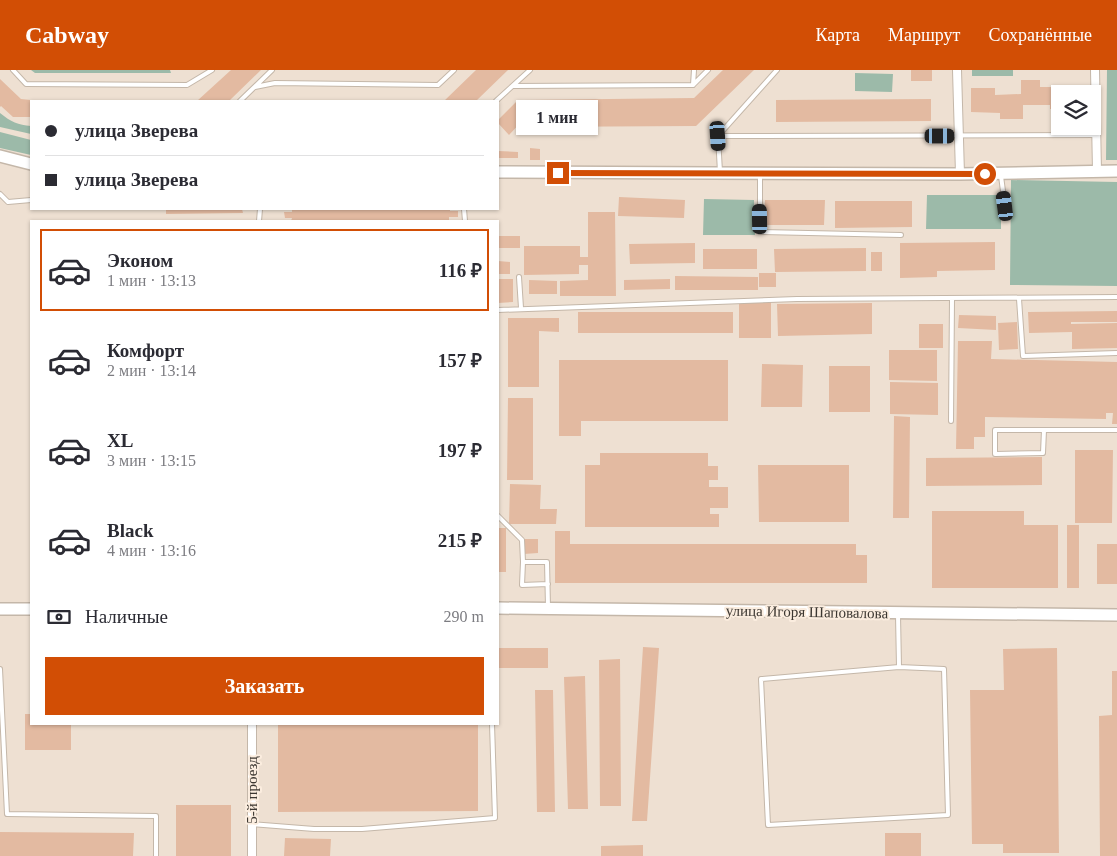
<!DOCTYPE html>
<html lang="ru">
<head>
<meta charset="utf-8">
<style>
	:root { --surface:#fff; --page:#f2f2f3; --text:#2b2b33; --muted:#7c7c81; --line:#e1e1e2; --accent:#d24e05 }
	body { margin:0; font-family:Georgia,serif; background:var(--page); color:var(--text); height:100vh; display:flex; flex-direction:column; font-size:19px; white-space:nowrap }
	* { box-sizing:border-box; margin:0 }
	p { font-size:16px; color:var(--muted) }
	.icon { flex:none; width:28px; height:28px; fill:none; stroke:currentColor; stroke-width:2; stroke-linecap:round; stroke-linejoin:round }
	.map { position:relative; flex:1; overflow:hidden }
	.sheet { position:absolute; left:30px; top:150px; width:469px; height:505px; display:flex; flex-direction:column; background:var(--surface); border-radius:0px; box-shadow:0 1px 4px #0004 }
	.sheet>* { flex:none }
	.banner { position:absolute; left:30px; top:30px; width:469px; height:110px; border-radius:0px; box-shadow:0 1px 4px #0004; display:grid; align-content:center; height:110px; padding:0 15px; background:var(--surface) }
	.buttons { position:absolute; left:1051px; top:15px; display:grid; gap:10px }
	.buttons a { display:grid; place-items:center; width:50px; height:50px; border-radius:0px; background:var(--surface); box-shadow:0 1px 4px #0004; font-size:25px }
	.end { position:absolute; width:22px; height:22px; margin:-11px; border:6px solid #d24e05; background:#fff; box-shadow:0 0 0 2px #fff }
	.from { border-radius:50% }
	.bubble { position:absolute; height:35px; border-radius:0px; background:var(--surface); box-shadow:0 1px 4px #0004; font-size:16px; font-weight:600; line-height:35px; text-align:center }
	.car { position:absolute; width:15px; height:30px; margin:-15px -8px; border-radius:6px; box-shadow:0 0 4px 1px #0007; background:linear-gradient(#222 24%,#8ab4d8 0 40%,#222 0 76%,#8ab4d8 0 86%,#222 0) }
	.banner b { display:flex; align-items:center; gap:18px; height:48px; font-size:19px }
	.banner b+b { border-top:1px solid var(--line) }
	.banner i { width:12px; height:12px; background:var(--text) }
	ul { padding:9px 0 0; list-style:none }
	li { display:flex; align-items:center; gap:15px; height:82px; margin:0 10px 8px; padding:0 5px; border:2px solid transparent; border-radius:0px }
	li div { flex:1 }
	li b { display:block; font-size:19px }
	li em { font-style:normal; font-weight:600 }
	li.active { border-color:var(--accent) }
	li>.icon { width:45px; height:45px; stroke-width:1.5 }
	.pay { display:flex; align-items:center; gap:12px; height:55px; padding:0 15px; font-size:19px }
	.pay p { margin-inline-start:auto }
	.button { display:flex; gap:10px; margin-top:auto; padding:10px 15px }
	.button a { flex:1; height:58px; border-radius:0px; background:var(--accent); color:#fff; font-size:20px; font-weight:600; line-height:58px; text-align:center }
	header { display:flex; align-items:center; gap:30px; box-sizing:border-box; height:70px; padding:0 25px; background:var(--accent); color:#fff }
	header strong { font-size:24px }
	nav { display:flex; gap:28px; margin-inline-start:auto; font-size:18px }
	.map>svg:first-child { display:block }
	.green { fill:#9cbaa9 }
	.building { fill:#e3baa1 }
	.lines { fill:none; stroke-linecap:round; stroke-linejoin:round }
	.lane-casing { stroke:#c4b7a9; stroke-width:6 }
	.street-casing { stroke:#c4b7a9; stroke-width:10 }
	.secondary-casing { stroke:#c4b7a9; stroke-width:14 }
	.lane { stroke:#fff; stroke-width:4 }
	.street { stroke:#fff; stroke-width:8 }
	.secondary { stroke:#fff; stroke-width:11 }
	.route { stroke:#d24e05; stroke-width:6 }
	.labels { text-anchor:middle; stroke-width:4; stroke-linejoin:round; paint-order:stroke }
	.street-label { font-size:15px; fill:#3c3731; stroke:#fbeddf }
</style>
</head>
<body>
<header>
<strong>Cabway</strong>
<nav><a>Карта</a><a>Маршрут</a><a>Сохранённые</a></nav>
</header>
<div class="map">
<svg width="1117" height="786" viewBox="0 0 1117 786">
	<rect width="100%" height="100%" fill="#eee0d2"/>
	<path class="green" d="M31 0H170L171 3H35Z
		M972 0H1013V6H972Z
		M1107 0H1117V90H1106Z
		M855 3 893 4 892 22 855 21Z
		M0 43C11 52 18 55 31 56V64L0 57Z
		M0 62 31 70V85L0 78Z
		M1011 110 1117 112V216L1010 215Z
		M927 125H1001V159H926Z
		M704 129 754 130 755 165H703Z"/>
	<path class="building" d="M231 0H261L229 31H197Z
		M476 0H508L476 31H444Z
		M723 0H754L696 56 524 57 523 50 509 65 498 53V50L517 31 524 30 694 28Z
		M911 0H932V11H911Z
		M0 9 21 29 31 30V47H13L1 36 0 37Z
		M1021 10H1040V17H1071V24H1060V39H1050V35H1023V49H1000V43L971 42V18H995V25L1021 24Z
		M931 29V51L776 52V30Z
		M530 78 540 79V90H530Z
		M498 81 518 82V88H498Z
		M619 127 685 130 684 148 618 146Z
		M765 130H825L824 155H764Z
		M835 131H912V157L835 158Z
		M166 139H242L243 143 166 144Z
		M292 139H450V141H458V147H449V151H291L292 148H285L284 142H292Z
		M588 142H615L616 226H560V211L588 210V195H579V204L524 205V176H580V187H588Z
		M498 166H520V178H498Z
		M995 172V200L937 201V207L900 208V173Z
		M695 173V193L630 194 629 174Z
		M866 178V201L775 202 774 179Z
		M703 179H757V199H703Z
		M871 182H882V201H871Z
		M498 191 510 192V204H498Z
		M759 203H776V217H759Z
		M675 206 758 207V220H675Z
		M498 209H513V232L498 233Z
		M670 209V219L624 220V210Z
		M529 210 557 211V224H529Z
		M739 232H771V268H739Z
		M872 233V264L778 266 777 234Z
		M1117 241V252H1071V254L1117 253V278L1072 279V262L1029 263 1028 242Z
		M578 242H733V263H578Z
		M959 245 996 246V260L958 258Z
		M508 248H559V262L539 261V317H508Z
		M1017 252 1018 279 999 280 998 253Z
		M919 254H943V278H919Z
		M958 271H992L991 289 1117 292V354H1112L1113 343H1106V349L985 347V367H974V379H956Z
		M889 280H937V311L889 310Z
		M559 290H728V351H581V366H559Z
		M762 294 803 295 802 337H761Z
		M829 296H870V342H829Z
		M890 312 938 313V345L890 344Z
		M508 328H533V410H507Z
		M894 346 910 347 909 448H893Z
		M1075 380H1113L1112 453H1075Z
		M600 383H708V396H718V410H709V417H728V438H710V444H719V457H585V395H600Z
		M1042 387V415L926 416V388Z
		M758 395H849V452H759Z
		M510 414 541 415 540 439H557L556 454H509Z
		M932 441H1024V455H1058V518H932Z
		M1067 455H1079V518H1067Z
		M498 458H506V502H498Z
		M555 461H570V474H856V485H867V513H555Z
		M524 469H538V483L524 484Z
		M1097 474H1117V514H1097Z
		M643 577 659 578 647 751H632Z
		M498 578H548V598H498Z
		M1057 578 1059 783H1003V774H972L970 620H1004L1003 579Z
		M620 589 621 736H600L599 590Z
		M1112 601H1117V786H1100L1099 646 1112 645Z
		M585 606 588 739H568L564 607Z
		M535 620H553L555 742H537Z
		M25 644H31V654H71V680H25Z
		M278 654H478V741L278 742Z
		M176 735H231V786H176Z
		M0 762 134 763 133 786H0Z
		M885 763H921V786H885Z
		M285 768 331 769 330 786H284Z
		M643 775V786H601V776Z"/>
	<g class="lines">
		<g class="lane-casing">
			<path id="lane" d="M13 0 26 14 187 15 212 0
				M693 15 694 0
				M513 16 693 15 708 0
				M255 17 275 13 438 15 454 0
				M240 31 272 0
				M496 31 530 0
				M718 66 777 0
				M720 102 718 66 1096 65
				M760 106V162L901 165
				M1001 106 1005 136
				M0 124 8 132 31 130
				M464 139 465 151
				M259 151 260 139
				M519 207 521 238
				M1019 229 1023 286 1117 283
				M498 240 797 229 1117 227
				M951 351 952 229
				M1044 360 1043 383 995 384V360H1117
				M498 446 522 470 523 492H547L548 537
				M523 492 522 515 548 514
				M898 545 899 597 944 599 948 745 768 755 761 609 899 597
				M0 599 7 744 156 746V786
				M252 754 314 759H362L495 748 492 654"/>
		</g>
		<g class="street-casing">
			<path id="street" d="M957 0 960 104
				M1095 0 1097 101
				M252 786V654"/>
		</g>
		<g class="secondary-casing">
			<path id="secondary" d="M0 86 31 94
				M498 102 960 104 1117 101
				M498 538 1117 545
				M0 539H31"/>
		</g>
		<use href="#lane" class="lane"/>
		<use href="#street" class="street"/>
		<use href="#secondary" class="secondary"/>
	</g>
	<g class="lines">
		<path class="route" d="M558 103 985 104"/>
	</g>
	<g class="labels">
		<g class="street-label">
			<text transform="translate(807 542) rotate(1)" y="5">улица Игоря Шаповалова</text>
			<text transform="translate(252 720) rotate(-90)" y="5">5-й проезд</text>
		</g>
	</g>
</svg>
<div class="buttons">
<a><svg class="icon" aria-label="layers" viewBox="0 0 24 24"><path d="M12 4l9 5-9 5-9-5zM3 14l9 5 9-5"/></svg></a>
</div>
<i class="end from" style="left:985px;top:104px"></i>
<i class="end" style="left:558px;top:103px"></i>
<div class="bubble" style="left:516px;top:30px;width:82px">1 мин</div>
<i class="car" style="left:718px;top:66px;rotate:176deg"></i>
<i class="car" style="left:940px;top:66px;rotate:90deg"></i>
<i class="car" style="left:1005px;top:136px;rotate:353deg"></i>
<i class="car" style="left:760px;top:149px;rotate:359deg"></i>
<div class="banner">
<b><i class="from"></i>улица Зверева</b>
<b><i></i>улица Зверева</b>
</div>
<section class="sheet">
<ul>
<li class="active"><svg class="icon" aria-label="car" viewBox="0 0 24 24"><path d="M5 17H2v-5l4-1 3-4h7l3 4 3 1v5h-3M9 17h6M6 11h13"/><circle cx="7" cy="17" r="2"/><circle cx="17" cy="17" r="2"/></svg><div><b>Эконом</b><p>1 мин · 13:13</p></div><em>116 ₽</em></li>
<li><svg class="icon" aria-label="car" viewBox="0 0 24 24"><path d="M5 17H2v-5l4-1 3-4h7l3 4 3 1v5h-3M9 17h6M6 11h13"/><circle cx="7" cy="17" r="2"/><circle cx="17" cy="17" r="2"/></svg><div><b>Комфорт</b><p>2 мин · 13:14</p></div><em>157 ₽</em></li>
<li><svg class="icon" aria-label="car" viewBox="0 0 24 24"><path d="M5 17H2v-5l4-1 3-4h7l3 4 3 1v5h-3M9 17h6M6 11h13"/><circle cx="7" cy="17" r="2"/><circle cx="17" cy="17" r="2"/></svg><div><b>XL</b><p>3 мин · 13:15</p></div><em>197 ₽</em></li>
<li><svg class="icon" aria-label="car" viewBox="0 0 24 24"><path d="M5 17H2v-5l4-1 3-4h7l3 4 3 1v5h-3M9 17h6M6 11h13"/><circle cx="7" cy="17" r="2"/><circle cx="17" cy="17" r="2"/></svg><div><b>Black</b><p>4 мин · 13:16</p></div><em>215 ₽</em></li>
</ul>
<div class="pay"><svg class="icon" aria-label="cash" viewBox="0 0 24 24"><path d="M3 7h18v10H3z"/><circle cx="12" cy="12" r="2"/></svg>Наличные<p>290 m</p></div>
<div class="button"><a>Заказать</a></div>
</section>
</div>
</body>
</html>
